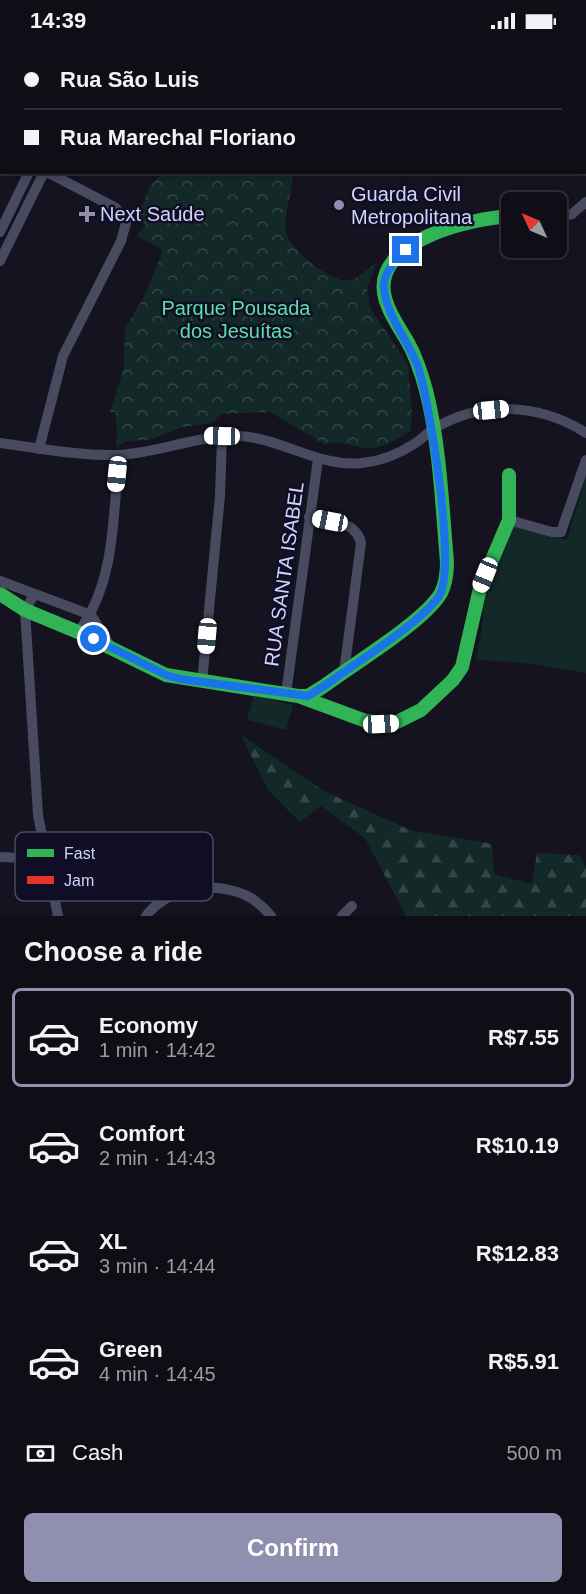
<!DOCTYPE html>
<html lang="en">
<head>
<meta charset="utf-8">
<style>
	:root { --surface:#0f0e17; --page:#1d1c24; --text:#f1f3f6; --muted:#9b9ca1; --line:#2f2e36; --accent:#908fb0 }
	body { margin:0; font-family:Helvetica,sans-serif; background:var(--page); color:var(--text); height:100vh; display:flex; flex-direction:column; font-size:22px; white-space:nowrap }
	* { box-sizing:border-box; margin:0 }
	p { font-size:20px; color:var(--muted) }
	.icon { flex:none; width:33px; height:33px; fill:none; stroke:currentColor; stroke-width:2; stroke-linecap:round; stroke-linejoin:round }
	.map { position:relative; height:874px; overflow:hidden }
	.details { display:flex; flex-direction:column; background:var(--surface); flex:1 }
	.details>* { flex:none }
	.top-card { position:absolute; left:0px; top:0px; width:586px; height:132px; box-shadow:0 3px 9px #0003,0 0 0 2px var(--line); display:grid; align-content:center; height:132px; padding:0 24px; background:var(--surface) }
	.needle { width:39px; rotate:314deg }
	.fabs { position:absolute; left:501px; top:150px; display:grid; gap:12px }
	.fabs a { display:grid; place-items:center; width:66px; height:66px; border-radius:9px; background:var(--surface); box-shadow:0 3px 9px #0003,0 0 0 2px var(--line); font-size:30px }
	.end { position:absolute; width:27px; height:27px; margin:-14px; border:8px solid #1a73e8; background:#fff; box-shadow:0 0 0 3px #fff }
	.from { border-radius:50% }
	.car { position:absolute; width:18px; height:36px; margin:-18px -9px; border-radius:8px; box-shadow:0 0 4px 2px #0007; background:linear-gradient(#fff 24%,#345 0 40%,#fff 0 76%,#345 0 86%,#fff 0) }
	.top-card b { display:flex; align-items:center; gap:21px; height:57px; font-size:22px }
	.top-card b+b { border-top:2px solid var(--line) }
	.top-card i { width:15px; height:15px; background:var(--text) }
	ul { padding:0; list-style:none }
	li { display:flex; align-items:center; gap:18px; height:99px; margin:0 12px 9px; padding:0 12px; border:3px solid transparent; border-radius:9px }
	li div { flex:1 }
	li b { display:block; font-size:22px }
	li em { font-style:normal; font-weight:600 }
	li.active { border-color:var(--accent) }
	li>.icon { width:54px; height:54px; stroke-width:1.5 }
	h2 { padding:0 24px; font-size:27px; line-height:72px }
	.pay { display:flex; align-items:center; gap:15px; height:66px; padding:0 24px; font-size:22px }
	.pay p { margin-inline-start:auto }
	.action { display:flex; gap:12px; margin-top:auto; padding:12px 24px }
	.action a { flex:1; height:69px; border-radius:9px; background:var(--accent); color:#fff; font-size:24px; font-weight:600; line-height:69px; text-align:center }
	.status { display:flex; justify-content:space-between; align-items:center; height:42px; padding:0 30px; background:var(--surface); direction:ltr }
	.status svg { height:16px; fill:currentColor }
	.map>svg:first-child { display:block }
	.forest { fill:url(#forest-firs) }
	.park { fill:url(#park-crowns) }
	.pitch { fill:#122928 }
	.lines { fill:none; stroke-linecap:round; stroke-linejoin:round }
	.street { stroke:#484a60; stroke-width:10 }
	.fast { stroke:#30b455; stroke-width:14 }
	.jam { stroke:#e5322d; stroke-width:14 }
	.route { stroke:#1a73e8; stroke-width:8 }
	.poi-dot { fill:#908fb0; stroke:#0f0e24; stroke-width:2 }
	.labels { text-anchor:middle; stroke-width:5; stroke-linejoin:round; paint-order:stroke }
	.poi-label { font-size:20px; fill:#d2d2fe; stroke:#0f0e24; text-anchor:start }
	.park-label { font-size:20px; fill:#5edead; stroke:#0f0e24 }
	.street-label { font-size:20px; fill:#d2d2fe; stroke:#0f0e24 }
	.key { fill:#0f0e24; stroke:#4a4965; stroke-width:1.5 }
	.key-label { font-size:16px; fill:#d2d2fe }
</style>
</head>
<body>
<div class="status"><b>14:39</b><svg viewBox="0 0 49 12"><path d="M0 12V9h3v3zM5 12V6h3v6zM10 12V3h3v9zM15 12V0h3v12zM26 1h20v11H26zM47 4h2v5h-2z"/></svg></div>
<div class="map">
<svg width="586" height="874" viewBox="0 0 586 874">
	<defs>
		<pattern id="forest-firs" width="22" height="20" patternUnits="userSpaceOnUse" patternTransform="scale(1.5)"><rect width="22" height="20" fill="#122928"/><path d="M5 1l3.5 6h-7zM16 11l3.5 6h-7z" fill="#344748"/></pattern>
		<pattern id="park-crowns" width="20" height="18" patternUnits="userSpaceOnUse" patternTransform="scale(1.5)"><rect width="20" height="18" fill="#122928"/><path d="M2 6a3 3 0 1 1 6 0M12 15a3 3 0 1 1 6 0" fill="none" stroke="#344748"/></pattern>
	</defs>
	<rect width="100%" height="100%" fill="#14131f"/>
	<path class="forest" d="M241 693 324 749 410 788 492 802 494 832 532 842 537 811 579 813 586 825V874H406L365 796 321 764 300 780 268 748Z"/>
	<path class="park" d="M163 131H293C293 150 283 170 286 190 289 207 333 243 350 238 359 236 369 226 377 220L367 246 370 266 408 322 412 375 410 389C397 397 386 405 371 406 354 407 344 396 324 402L270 370 221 372 212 381 183 385 149 398 127 399 117 405 116 370H110L124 326 125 287 144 255 163 208 137 194 145 184 139 171 150 144Z"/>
	<path class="pitch" d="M586 434V631L527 621 476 618 483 579 482 558 514 481 567 498Z
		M254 653 293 663 286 688 247 678Z"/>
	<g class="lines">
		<path class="street" d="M566 0 567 2
			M585 30 586 34
			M556 175 572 172 586 160
			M0 190 29 130
			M0 219 44 130
			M0 401C38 406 79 414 118 413 159 411 197 393 239 394 282 396 319 426 362 421 381 419 401 411 417 400 423 396 428 390 435 386 482 358 541 362 586 391
			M39 407 63 314 121 199 126 181 116 166 47 130
			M309 475C328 479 356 478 361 501L344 630
			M509 478 552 490H561L586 418
			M0 539 91 573 111 605
			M34 553 25 568 38 773 58 874
			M78 590C116 542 113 470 119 413
			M202 640 220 454 222 394
			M286 652 318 417
			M0 815 46 817
			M146 874C167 846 213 839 245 853 255 857 264 866 271 874
			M342 874 352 864"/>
		<path class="fast" d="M107 2 108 0
			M0 108 2 109
			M0 552 25 568 78 590 166 633 298 654 366 679 393 682 421 668 453 638 462 625 480 546 509 478V433
			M298 654H308L324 644C352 623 425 579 441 551 446 541 447 531 447 520 442 463 440 403 426 348 421 330 415 312 406 297 398 284 389 271 385 256 370 198 473 176 512 174"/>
		<path class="jam" d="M73 0V2"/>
	</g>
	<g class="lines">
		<path class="route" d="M94 597 166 633 180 637 308 654 324 644C353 623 422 580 439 554 457 527 430 361 418 325 409 299 386 274 384 246 382 231 397 218 406 208"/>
	</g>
	<g class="poi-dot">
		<circle cx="339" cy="163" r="6"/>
		<path d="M84 163h6v6h6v6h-6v6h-6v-6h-6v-6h6z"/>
	</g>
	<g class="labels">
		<g class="poi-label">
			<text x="351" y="159">Guarda Civil<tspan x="351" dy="23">Metropolitana</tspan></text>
			<text x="100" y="179">Next Saúde</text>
		</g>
		<g class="park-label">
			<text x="236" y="273">Parque Pousada<tspan x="236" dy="23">dos Jesuítas</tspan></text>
		</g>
		<g class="street-label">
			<text transform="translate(284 532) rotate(-82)" y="7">RUA SANTA ISABEL</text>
		</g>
	</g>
	<rect x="15" y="790" width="198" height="69" rx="9" class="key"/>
	<rect x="27" y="807" width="27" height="8" fill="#30b455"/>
	<rect x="27" y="834" width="27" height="8" fill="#e5322d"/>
	<g class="key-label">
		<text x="64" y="817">Fast</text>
		<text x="64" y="844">Jam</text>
	</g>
</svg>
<div class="fabs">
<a><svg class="needle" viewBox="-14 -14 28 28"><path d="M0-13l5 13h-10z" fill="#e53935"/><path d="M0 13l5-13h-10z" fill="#9b9ca1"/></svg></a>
</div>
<i class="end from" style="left:94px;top:597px"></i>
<i class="end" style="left:406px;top:208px"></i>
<i class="car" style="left:491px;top:368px;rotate:84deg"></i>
<i class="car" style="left:222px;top:394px;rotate:271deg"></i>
<i class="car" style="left:117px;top:432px;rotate:186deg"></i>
<i class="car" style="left:330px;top:479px;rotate:281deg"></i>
<i class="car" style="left:485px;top:533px;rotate:202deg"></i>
<i class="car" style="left:207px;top:594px;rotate:185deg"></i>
<i class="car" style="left:381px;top:682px;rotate:87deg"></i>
<div class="top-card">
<b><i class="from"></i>Rua São Luis</b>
<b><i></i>Rua Marechal Floriano</b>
</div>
</div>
<section class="details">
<h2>Choose a ride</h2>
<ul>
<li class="active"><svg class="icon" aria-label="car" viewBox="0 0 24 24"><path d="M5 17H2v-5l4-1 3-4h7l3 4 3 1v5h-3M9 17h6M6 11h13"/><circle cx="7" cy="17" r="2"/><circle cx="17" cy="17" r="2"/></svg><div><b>Economy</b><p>1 min · 14:42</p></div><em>R$7.55</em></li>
<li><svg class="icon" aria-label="car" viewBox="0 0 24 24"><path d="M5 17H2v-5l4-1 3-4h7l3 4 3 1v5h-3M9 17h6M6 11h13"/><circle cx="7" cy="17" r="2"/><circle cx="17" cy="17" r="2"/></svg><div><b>Comfort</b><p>2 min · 14:43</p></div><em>R$10.19</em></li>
<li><svg class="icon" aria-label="car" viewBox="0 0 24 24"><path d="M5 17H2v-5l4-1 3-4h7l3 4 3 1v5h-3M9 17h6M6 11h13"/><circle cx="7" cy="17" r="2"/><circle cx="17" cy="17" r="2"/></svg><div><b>XL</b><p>3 min · 14:44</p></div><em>R$12.83</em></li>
<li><svg class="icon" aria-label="car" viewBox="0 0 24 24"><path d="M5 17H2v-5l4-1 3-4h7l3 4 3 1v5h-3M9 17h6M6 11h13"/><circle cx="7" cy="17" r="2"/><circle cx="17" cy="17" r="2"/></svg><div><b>Green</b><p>4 min · 14:45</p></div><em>R$5.91</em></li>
</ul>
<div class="pay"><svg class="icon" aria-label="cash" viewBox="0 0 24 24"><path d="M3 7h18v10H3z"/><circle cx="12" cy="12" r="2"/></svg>Cash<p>500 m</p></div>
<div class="action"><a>Confirm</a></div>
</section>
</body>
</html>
